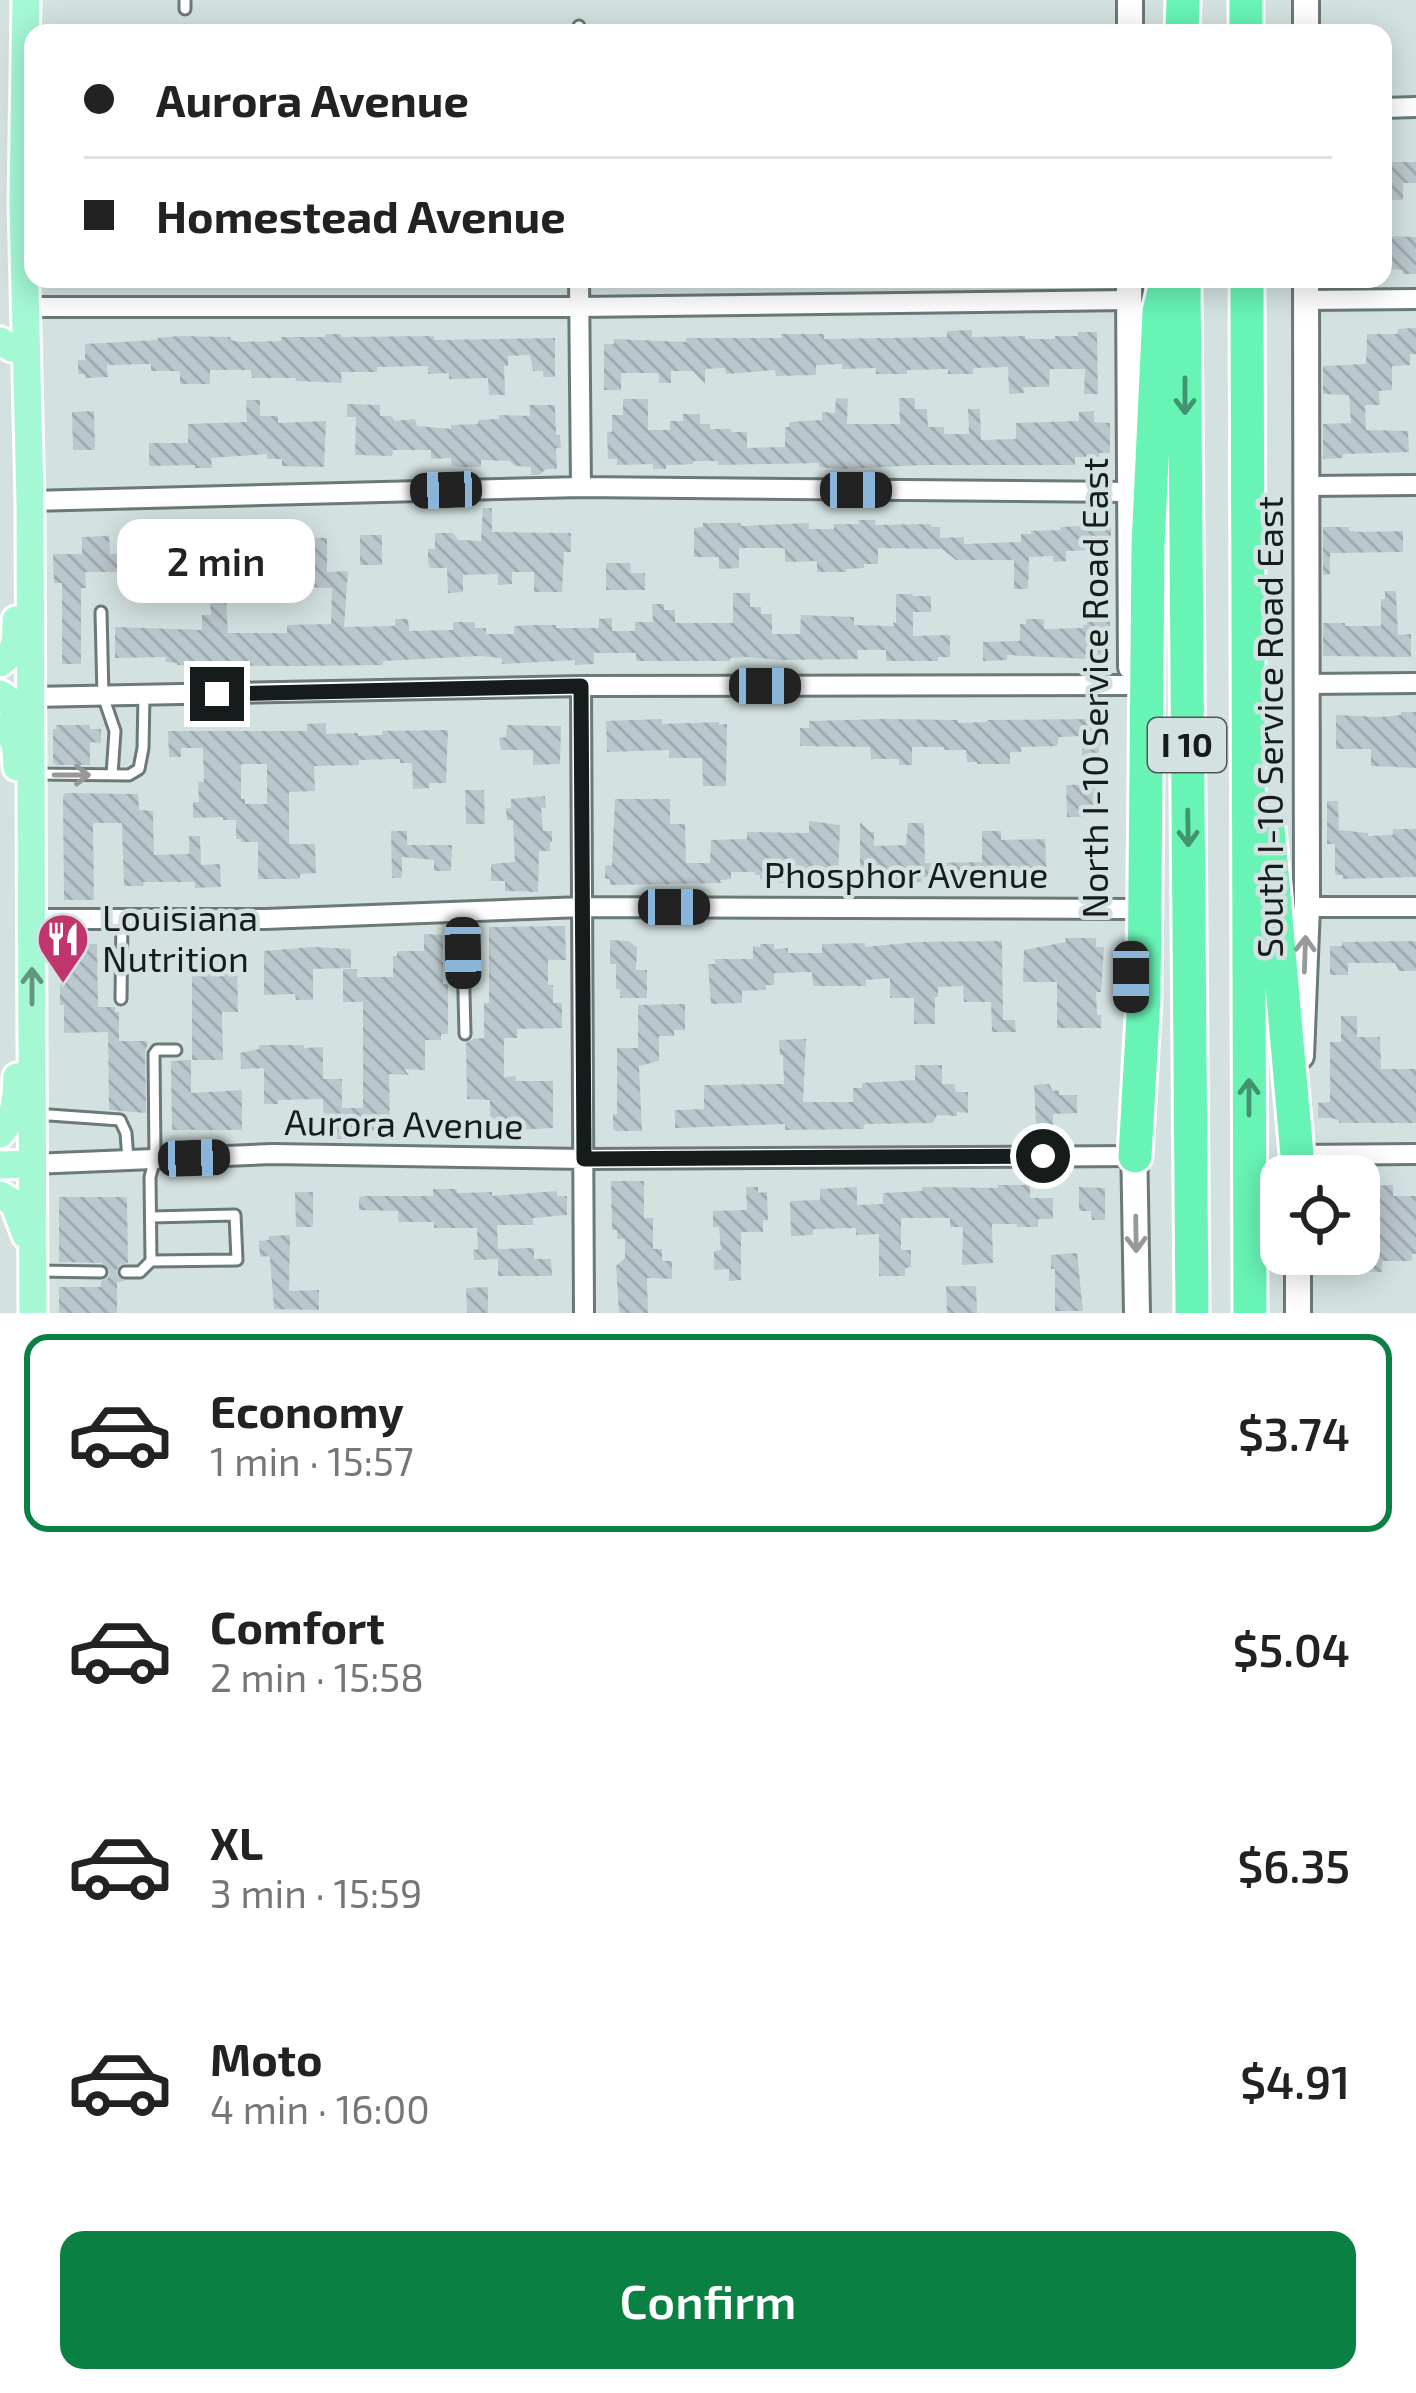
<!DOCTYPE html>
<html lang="en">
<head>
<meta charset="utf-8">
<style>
	:root { --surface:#fff; --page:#f6f6f6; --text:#222; --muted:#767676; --line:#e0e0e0; --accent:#0b8043 }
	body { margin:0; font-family:"Exo 2",sans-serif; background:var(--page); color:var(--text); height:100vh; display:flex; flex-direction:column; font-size:45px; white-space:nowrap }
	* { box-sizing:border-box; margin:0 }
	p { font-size:39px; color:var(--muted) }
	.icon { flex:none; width:66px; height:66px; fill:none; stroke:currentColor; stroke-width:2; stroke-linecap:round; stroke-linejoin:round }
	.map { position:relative; height:1313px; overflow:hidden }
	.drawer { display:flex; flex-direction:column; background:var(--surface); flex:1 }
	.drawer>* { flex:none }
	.guide { position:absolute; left:24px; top:24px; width:1368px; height:264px; border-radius:24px; box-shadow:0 6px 30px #0003; display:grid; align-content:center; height:264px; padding:0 60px; background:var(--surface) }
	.controls { position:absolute; left:1260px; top:1155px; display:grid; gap:24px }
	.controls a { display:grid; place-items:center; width:120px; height:120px; border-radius:24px; background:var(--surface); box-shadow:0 6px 30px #0003; font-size:60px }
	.end { position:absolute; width:54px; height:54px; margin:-27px; border:15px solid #161c1b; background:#fff; box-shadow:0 0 0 6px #fff }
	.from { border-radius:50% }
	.bubble { position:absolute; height:84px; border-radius:24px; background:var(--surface); box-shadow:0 6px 30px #0003; font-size:39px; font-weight:600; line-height:84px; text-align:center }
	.car { position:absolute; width:36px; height:72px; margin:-36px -18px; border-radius:15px; box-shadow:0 0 9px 3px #0007; background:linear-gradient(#222 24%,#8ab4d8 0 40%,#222 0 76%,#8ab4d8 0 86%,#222 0) }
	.guide b { display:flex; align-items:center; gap:42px; height:114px; font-size:45px }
	.guide b+b { border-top:3px solid var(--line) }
	.guide i { width:30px; height:30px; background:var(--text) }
	ul { padding:21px 0 0; list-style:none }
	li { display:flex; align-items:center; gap:36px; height:198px; margin:0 24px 18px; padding:0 36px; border:6px solid transparent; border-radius:24px }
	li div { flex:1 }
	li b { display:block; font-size:45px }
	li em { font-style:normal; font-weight:600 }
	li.selected { border-color:var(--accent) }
	li>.icon { width:108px; height:108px; stroke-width:1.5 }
	.primary-button { display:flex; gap:24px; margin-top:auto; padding:24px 60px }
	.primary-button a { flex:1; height:138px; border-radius:24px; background:var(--accent); color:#fff; font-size:48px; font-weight:600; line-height:138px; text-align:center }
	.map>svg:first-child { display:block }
	.building { fill:url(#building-back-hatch); fill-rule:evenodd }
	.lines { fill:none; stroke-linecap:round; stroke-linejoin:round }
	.lane-casing { stroke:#6b7979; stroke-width:15 }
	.street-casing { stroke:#6b7979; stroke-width:24 }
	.secondary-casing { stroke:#6b7979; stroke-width:30 }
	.primary-casing { stroke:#fff; stroke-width:33 }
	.highway-casing { stroke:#fff; stroke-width:39 }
	.lane { stroke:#fff; stroke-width:9 }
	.street { stroke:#fff; stroke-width:18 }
	.secondary { stroke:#fff; stroke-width:24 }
	.primary { stroke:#a4f8d3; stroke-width:27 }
	.highway { stroke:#68f4b5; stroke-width:33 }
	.oneway { stroke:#439370 }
	.oneway2 { stroke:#969998 }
	.oneway3 { stroke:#649580 }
	.route { stroke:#161c1b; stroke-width:15 }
	.labels { text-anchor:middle; stroke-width:9; stroke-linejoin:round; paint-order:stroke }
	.shield { fill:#d3e2e1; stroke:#4f5756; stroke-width:3 }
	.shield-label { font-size:33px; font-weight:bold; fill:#161c1b }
	.street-label { font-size:36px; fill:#161c1b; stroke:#d3e2e1 }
	.poi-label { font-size:36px; fill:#161c1b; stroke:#d3e2e1; text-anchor:start }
</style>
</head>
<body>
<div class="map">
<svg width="1416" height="1313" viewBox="0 0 1416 1313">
	<defs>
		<pattern id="building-back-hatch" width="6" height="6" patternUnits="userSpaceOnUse" patternTransform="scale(3)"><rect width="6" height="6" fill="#bac7cd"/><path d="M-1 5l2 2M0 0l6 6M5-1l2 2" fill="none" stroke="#9faaaf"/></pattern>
	</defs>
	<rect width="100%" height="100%" fill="#d3e2e1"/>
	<path class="building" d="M1386 162H1416V183H1403V200H1386Z
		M1383 236 1416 237V274H1403V270L1383 269Z
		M1416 328V354H1410V365L1392 366V390L1379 391 1380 405H1365L1366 430 1408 431 1409 452 1343 454V458L1323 459V424L1351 423 1349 395 1323 394V366L1366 364 1367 334H1397L1398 329Z
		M972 330V337L1025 336V339H1055V336H1078V332H1097L1098 394H1084L1085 369H1050L1049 387H1023L1024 393 1009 394 1008 367 973 368V374H948V369L907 370V374H876V368L842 369V364L816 365V375L776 376 775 370 726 374 725 368 705 369V384L693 371H671V383H659V373H621V390H604V344H614V339L686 342V338H782L781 334H824V339L947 337V331Z
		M325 334H341V337L434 336V340L555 338V377H543V371H533L530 355 508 356V366H504L505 395H489L488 378 449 379V373L428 374V367L424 366 377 367V372H341L342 383 296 381V378H252L251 370H210V384H180V371H151V364L107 365 108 377 85 378V374H78V360H85V344L158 340 157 338 180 336 230 337 231 340 240 342 281 341V337H325Z
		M836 398 848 399 847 424H900L899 398H915V409H927L928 427H944V434H969L968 409H980L981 440 1016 439V423L1079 421V412L1094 411V422L1110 423V453H1099V457H1075V465H923L842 469 819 467V463L718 465V461H693V464L672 465H666V469H653V464L617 465V459H608L607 432H612V415H623V399H648V430H670V421H683V414H700V424H710V429H731V432H747V448L785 447V427H789V422L822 420V412L835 413Z
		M246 400H260V416H278V423L326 421 324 467 282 466V459H267V454L211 458 212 468H195V465L149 466V443H188V424L247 422Z
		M347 404 380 405V416H391L395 421 415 419 417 426 451 429V425L478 424V420L499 419V415L530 416 529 405H555L556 435H560L561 448H556L557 469H546L539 475H531V467L515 466 510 461 481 460V467H460L452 465 451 458 431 459V450H393L392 456 355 455 356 417H347Z
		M94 411 95 450H73L72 412Z
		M483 508H492V532L571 533V552H564L562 592H534V572H512V584L498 585V574L463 575V592L448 593 447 568H430L428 563V549H435V533H453L458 540 481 541Z
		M858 520H875V525L931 524V527H940V538L964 537V544L1021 542V534H1031V531L1060 530V527L1082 526V523H1111V541H1108L1109 557H1095V550L1066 551V561L1053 562V556L1029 557 1028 589H1014V560H956L942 549 878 548V564H864V568L846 569V572H817V561L785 562V549L781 548H739V568L719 569V557H694V528L703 527V523H740L741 526 809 523V529H834V524H859Z
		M1323 527H1349V531L1363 532 1403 531V552L1330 553V574L1323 575Z
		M214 533H230V536L294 533V537L327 538V572L348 571 344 627 395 626V619H408L409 631 453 630V622H475V628H486V634H514V626L532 625H556V628H599V619L612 618V631H635V622H653L652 604H664V610H675V623H733V593H750V607H761V614H772V634H800L801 615 854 617V625L894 626 893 622 896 623V594H912L913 596H931V612H913V636L950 635V657H938V661H886V650H857L858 659 780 660 747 657 730 658V661H636V653H594V664L575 665V660L502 664V658L479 656 383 661V665L299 666 177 665V663L165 662 166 657 115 658V627L202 630V615H211L210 601 226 600 228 633H287V625L331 624 332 588 298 587V579L265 580V563L230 564V574L195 575V579H117V572H85L86 588H81V664H62V583H54L53 554H82V537L109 536 110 554 127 553V557L164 554V537H197Z
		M360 535H382V565H360Z
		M606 563H630L631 573H645V590H606Z
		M1385 591H1396L1398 635 1411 634V657L1323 656V623H1345V626H1381V599H1385Z
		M1087 617H1110V660L1007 655V660L983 661V642L1020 641V624H1026V619H1044V629L1083 628V625H1087Z
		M1401 712H1416V768L1371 766V749H1336V715L1381 717 1401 715Z
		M662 719V724L719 722V725L727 724 726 786H703L702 758H669V750L607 752 606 721Z
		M883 719 958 720V723L987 722V720L1106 719V745L1099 746V756H1082V736L1059 737 1057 746 1021 747V752H1010V764H977V762H967L966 750H944V747H912V765H899V759H871L870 747 800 746V728H809V721Z
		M326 723V734L358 733V736L382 735V731L448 730 446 783H429V788L413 789 412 763H400V759L359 760V765L314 766 315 791 289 792V844H315L316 873 300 874V879H258V842H241V839H236V820H223V817L193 818V802H199L198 782H204L203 748H181V757H169L168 731H307V724ZM241 764H267V804H245V799H241Z
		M56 725H90V729H101V743L90 742V765H56L53 763V729H56Z
		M507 725 561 726 560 764 533 765V750H501L499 738 506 737Z
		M1098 784 1099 817H1067L1066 785Z
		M465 790H484L485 824H466Z
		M65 793 138 794 139 810 153 811 154 855 189 854V836H200L201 865 220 864 221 887 195 888V882H143L144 886H124L122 823H93L94 900H64L63 797Z
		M545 796 546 808H541L543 831H552V842H550V851H539L538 892 505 891V881H491V864L515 862 513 820H507L506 808H511V799Z
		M615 799H670V824H685L686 863H710L711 840 747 839V832L809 833V821L840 825 838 876 802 875V883H779V879H760V875H755V872H731V879L720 880 721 883 610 885V879H605V866L612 865Z
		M1327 801H1338L1339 830 1368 833V836L1393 835V829H1416V877L1343 879V875H1335V844H1327Z
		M860 822 870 832H874V846L906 845 908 823H924L925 863 982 862V831H1001V840L1045 839 1047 881 922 877V882L860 881Z
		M391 831H407V845H452L451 871H434V860L402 857V878H392Z
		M565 926 566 960H548V985H553V1003H562V1028L517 1029V1038H504V1077L516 1076V1081H553V1128L490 1131V1100L467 1099 466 1043 473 1039 484 1038V1003H489V927Z
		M424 934 443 935V984H448V1034H441V1040H425V1070L404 1069 409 1075 389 1074 390 1130 347 1131 348 1139H333V1129H324L323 1099 278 1100V1104H264V1068L241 1069 240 1053 259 1049V1045H304V1048L323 1047V1079H342V1108H363V1002H343V969H357V977H393V956H397V951H424Z
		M1065 938H1096V947H1104L1101 992H1096L1097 1015H1101V1028H1057V982H1023L1024 950 1066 942Z
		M610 940 628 941 637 947 636 970H647V998H620V989H616V964H610Z
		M1002 941 1003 1020H1015L1016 1032H992L991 1002H964L963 986 938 987V997H935V1024H914V998H890V978L866 980V986H813L812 972 774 973V985H766V990L742 991V1003L711 1004 708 964H715V959H753V946L760 947V944H774V949L788 948V953H822V944L865 943V947L917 942Z
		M1416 941V971H1399L1395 963H1348V975H1330V946H1342V942Z
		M60 944H97L98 1007H115V1012H119V1041H148L145 1054 146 1113 109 1110 108 1032 64 1033V1005H60Z
		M313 947 351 949V968L313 969V1000H296L295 994 264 995V951Z
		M192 954H221V960L237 959 238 1012H222L223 1060H192Z
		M685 1004V1030H674V1036H659V1061L639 1066 642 1131H616L613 1129V1114H617V1048H638V1005Z
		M1341 1016H1357V1037H1380L1381 1069H1416V1123H1339V1120L1332 1118H1318V1103L1330 1102V1042H1341Z
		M806 1039 803 1102H853V1088H862V1083L915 1080V1065H942V1084H954L956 1092H968V1113L957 1112V1116L937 1115 933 1123 864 1124V1129L785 1130V1124L675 1128V1110L704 1109V1085L784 1084 783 1055H780L779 1040Z
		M191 1060V1093L242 1090V1130H172L171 1061Z
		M1049 1084 1053 1091 1059 1090V1095H1077V1113L1053 1114V1125L1036 1126 1034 1085Z
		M611 1181H644V1218H653V1249H662V1261H672V1279L647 1278 648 1313H619L616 1266 625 1258V1239H617V1230H612Z
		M998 1185H1030V1198H1053V1219H1038V1227H1017V1224H992L993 1263 962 1265 963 1227H950V1218H901V1250H911V1267L905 1268V1276H879V1234L856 1235V1228L813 1229V1235L791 1236 790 1201 820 1200V1189L857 1187V1205L883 1204V1193L922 1191V1187L998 1188Z
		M1393 1185V1196H1416V1254H1412V1261H1382V1272L1341 1270 1340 1258 1361 1257 1362 1238H1372L1371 1186Z
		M746 1187H758V1193L767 1192 768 1220H763V1232H741V1280L729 1281V1269L714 1270V1251L721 1250 719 1227H713V1211L747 1210Z
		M1079 1187 1105 1188V1220H1092L1091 1211H1079Z
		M433 1189H457V1193L492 1192V1196L557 1191V1196H567V1215L533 1218V1225H497L498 1249 534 1248V1259H551L552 1276H498V1259L474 1260 473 1250 478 1249 477 1228H434V1222H398V1211L359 1210V1197L364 1196H433Z
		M295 1192H313V1227H296Z
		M59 1197H127L128 1263 120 1265 116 1271 118 1277 125 1281 117 1282V1313H59V1287H101V1281L108 1278 110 1271 102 1263 59 1262Z
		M290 1235 289 1291 319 1290V1310L274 1309 270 1258 269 1256 260 1257 259 1241 269 1240V1236Z
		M1077 1253 1083 1311H1055V1269H1051V1255Z
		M946 1286H976L977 1313H947Z
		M488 1287V1313H467L466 1288Z"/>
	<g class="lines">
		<g class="lane-casing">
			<path id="lane" d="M185 0V9
				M579 33V26
				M101 612 103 696 115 731 112 775
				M35 774 129 775 139 769 143 748 144 695
				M462 912 465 1034
				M121 999 122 919
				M35 1114 120 1120 126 1133 128 1160
				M151 1217 235 1215 237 1260 151 1261 150 1177 155 1159 154 1054 157 1050H176
				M38 1271 101 1272
				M125 1272H140L151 1261"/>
		</g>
		<g class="street-casing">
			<path id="street" d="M1383 108 1416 107
				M579 279 581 487
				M1306 300 1416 299
				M27 307H580L1129 300
				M1307 486 1416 485
				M30 501 581 487 1130 492
				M1307 684 1416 683
				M581 686 584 1313
				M31 697 581 686 1131 685
				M1307 907H1416
				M32 919H265L583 907 1131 909
				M1297 1155 1416 1154
				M32 1164 272 1154 584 1159 1135 1156"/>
		</g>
		<g class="secondary-casing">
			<path id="secondary" d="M1130 0V33
				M1306 0V33
				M1129 279 1131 667
				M1301 1056 1307 907 1306 279
				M1134 1139 1137 1313
				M1298 1254V1313"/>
		</g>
		<g class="primary-casing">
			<path id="primary" d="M26 0 23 203 30 501 33 1313
				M0 341 12 348
				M0 663C17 652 16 639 16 620
				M0 694C18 702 16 722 16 740
				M0 727C17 736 16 749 17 767
				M0 1134C16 1117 16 1099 17 1077
				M0 1165 32 1164
				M0 1195 14 1203 26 1235"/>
		</g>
		<g class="highway-casing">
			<path id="highway" d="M1246 0V33
				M1182 33 1183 0
				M1184 279 1192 1313
				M1247 279 1250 1313
				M1268 828 1297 1155
				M1135 1156 1144 998 1148 546 1159 312 1167 279"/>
		</g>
		<use href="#lane" class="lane"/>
		<use href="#street" class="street"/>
		<use href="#secondary" class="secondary"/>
		<use href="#primary" class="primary"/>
		<use href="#highway" class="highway"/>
	</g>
	<defs><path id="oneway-shaft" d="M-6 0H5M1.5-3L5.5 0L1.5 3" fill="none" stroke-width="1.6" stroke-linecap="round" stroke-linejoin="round" transform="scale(3)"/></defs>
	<g class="oneway">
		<use href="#oneway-shaft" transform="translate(1185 396) rotate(90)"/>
		<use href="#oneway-shaft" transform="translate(1188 828) rotate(89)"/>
		<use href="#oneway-shaft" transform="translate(1249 1097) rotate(-90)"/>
	</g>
	<g class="oneway2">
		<use href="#oneway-shaft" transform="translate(72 775)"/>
		<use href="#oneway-shaft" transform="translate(1305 954) rotate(-88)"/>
		<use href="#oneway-shaft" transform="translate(1136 1234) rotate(89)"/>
	</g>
	<use class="oneway3" href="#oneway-shaft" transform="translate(32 986) rotate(-90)"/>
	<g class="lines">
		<path class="route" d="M217 694 581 686 584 1159 1043 1156"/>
	</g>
	<defs>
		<g id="restaurant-pin" transform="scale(2.7)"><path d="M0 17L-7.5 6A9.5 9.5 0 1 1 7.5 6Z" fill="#c0356c" stroke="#d3e2e1"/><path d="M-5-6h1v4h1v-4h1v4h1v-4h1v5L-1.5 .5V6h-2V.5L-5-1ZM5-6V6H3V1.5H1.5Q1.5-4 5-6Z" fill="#fff"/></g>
	</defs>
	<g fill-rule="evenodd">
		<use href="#restaurant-pin" x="63" y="939"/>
	</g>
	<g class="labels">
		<rect class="shield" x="1148" y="718" width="78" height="54" rx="9"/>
		<g class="shield-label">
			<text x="1187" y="757">I 10</text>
		</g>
		<g class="street-label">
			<text transform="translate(1095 688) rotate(-90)" y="13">North I-10 Service Road East</text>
			<text transform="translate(1270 727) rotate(-90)" y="13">South I-10 Service Road East</text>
			<text x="906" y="888">Phosphor Avenue</text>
			<text transform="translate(404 1124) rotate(1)" y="13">Aurora Avenue</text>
		</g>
		<g class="poi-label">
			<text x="102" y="931">Louisiana<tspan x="102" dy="41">Nutrition</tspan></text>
		</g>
	</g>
</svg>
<div class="controls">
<a><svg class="icon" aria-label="locate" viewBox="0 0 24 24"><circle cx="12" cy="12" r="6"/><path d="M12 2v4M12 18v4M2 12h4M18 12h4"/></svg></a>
</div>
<i class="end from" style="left:1043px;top:1156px"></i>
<i class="end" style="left:217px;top:694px"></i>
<div class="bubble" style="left:117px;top:519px;width:198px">2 min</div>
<i class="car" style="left:446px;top:490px;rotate:268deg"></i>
<i class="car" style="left:856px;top:490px;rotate:90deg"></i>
<i class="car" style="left:765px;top:686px;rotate:90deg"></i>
<i class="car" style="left:674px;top:907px;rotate:90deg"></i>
<i class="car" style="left:463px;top:953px;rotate:179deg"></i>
<i class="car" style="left:1131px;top:977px;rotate:180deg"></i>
<i class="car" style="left:194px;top:1158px;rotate:88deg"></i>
<div class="guide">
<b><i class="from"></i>Aurora Avenue</b>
<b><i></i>Homestead Avenue</b>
</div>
</div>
<section class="drawer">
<ul>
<li class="selected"><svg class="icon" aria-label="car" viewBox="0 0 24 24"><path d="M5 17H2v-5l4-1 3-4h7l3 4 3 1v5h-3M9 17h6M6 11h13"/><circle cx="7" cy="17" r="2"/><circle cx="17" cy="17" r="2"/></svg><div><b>Economy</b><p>1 min · 15:57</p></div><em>$3.74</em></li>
<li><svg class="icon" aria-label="car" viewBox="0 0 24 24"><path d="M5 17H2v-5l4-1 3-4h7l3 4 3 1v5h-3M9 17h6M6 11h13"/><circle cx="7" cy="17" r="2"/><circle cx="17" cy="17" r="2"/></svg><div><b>Comfort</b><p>2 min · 15:58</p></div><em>$5.04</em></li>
<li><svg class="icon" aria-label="car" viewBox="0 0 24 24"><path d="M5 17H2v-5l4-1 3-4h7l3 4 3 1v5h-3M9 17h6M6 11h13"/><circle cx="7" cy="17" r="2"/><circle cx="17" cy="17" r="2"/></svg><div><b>XL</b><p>3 min · 15:59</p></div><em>$6.35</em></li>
<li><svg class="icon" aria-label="car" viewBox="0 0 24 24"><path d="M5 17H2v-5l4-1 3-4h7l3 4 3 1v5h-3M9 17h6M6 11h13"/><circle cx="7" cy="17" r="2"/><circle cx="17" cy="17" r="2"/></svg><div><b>Moto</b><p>4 min · 16:00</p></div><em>$4.91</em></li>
</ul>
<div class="primary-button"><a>Confirm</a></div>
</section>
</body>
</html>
